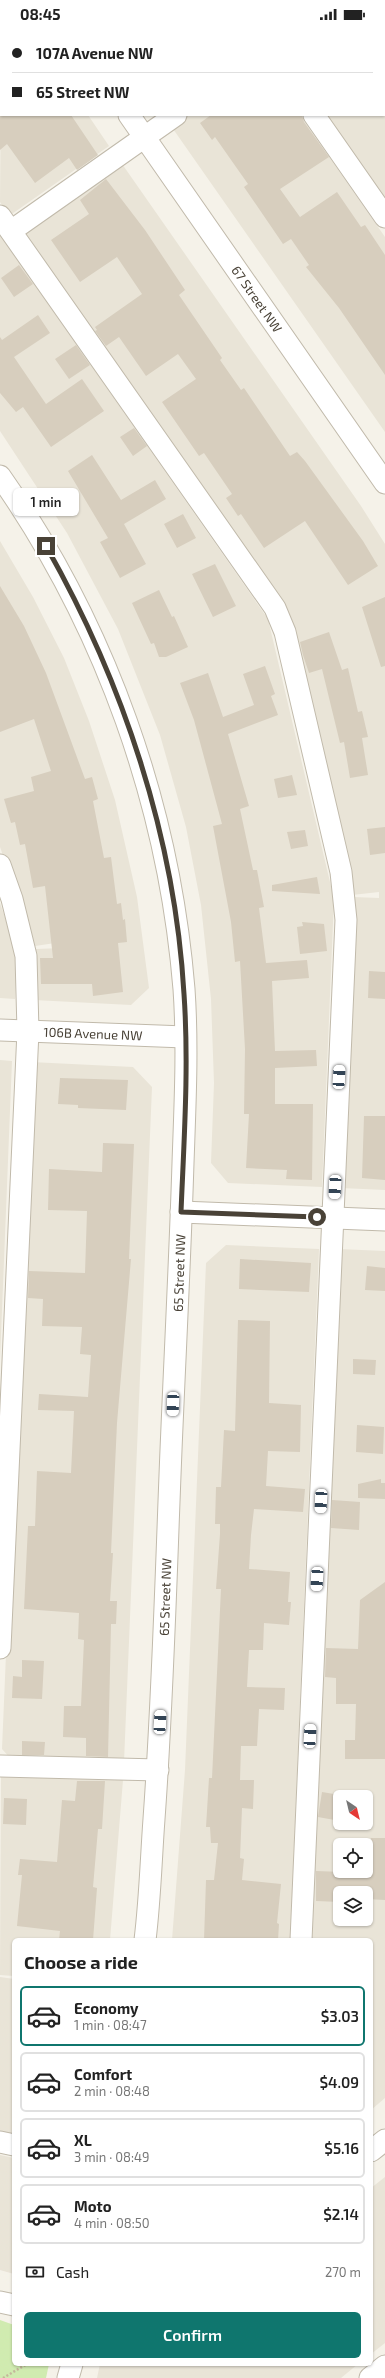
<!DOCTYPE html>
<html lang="en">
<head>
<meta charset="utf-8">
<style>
	:root { --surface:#fff; --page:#f6f6f6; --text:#222; --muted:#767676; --line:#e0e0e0; --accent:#0f766e }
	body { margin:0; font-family:"Exo 2",sans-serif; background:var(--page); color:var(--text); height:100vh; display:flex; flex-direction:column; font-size:15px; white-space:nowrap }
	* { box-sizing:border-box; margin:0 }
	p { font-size:13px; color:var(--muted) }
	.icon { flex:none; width:22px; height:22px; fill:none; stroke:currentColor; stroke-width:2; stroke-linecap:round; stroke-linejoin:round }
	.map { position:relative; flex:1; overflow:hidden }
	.details { position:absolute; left:12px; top:1910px; width:361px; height:428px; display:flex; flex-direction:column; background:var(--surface); border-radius:6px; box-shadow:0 1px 3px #0004 }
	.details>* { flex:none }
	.hud { position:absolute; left:0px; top:0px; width:385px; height:88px; box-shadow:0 1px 3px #0004; display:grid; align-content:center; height:88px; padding:0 12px; background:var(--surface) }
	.needle { width:26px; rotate:145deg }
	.buttons { position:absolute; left:333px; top:1762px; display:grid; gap:8px }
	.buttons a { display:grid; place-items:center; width:40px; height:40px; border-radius:6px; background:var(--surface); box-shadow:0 1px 3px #0004; font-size:20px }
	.end { position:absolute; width:18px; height:18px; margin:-9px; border:5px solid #494237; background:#fff; box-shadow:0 0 0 2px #fff }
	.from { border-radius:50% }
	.bubble { position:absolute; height:28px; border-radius:6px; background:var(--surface); box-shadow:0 1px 3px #0004; font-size:13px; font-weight:600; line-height:28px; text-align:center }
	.car { position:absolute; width:12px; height:24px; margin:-12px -6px; border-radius:5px; box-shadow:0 0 3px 1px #0007; background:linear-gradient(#fff 24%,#345 0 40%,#fff 0 76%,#345 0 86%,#fff 0) }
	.hud b { display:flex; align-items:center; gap:14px; height:38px; font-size:15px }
	.hud b+b { border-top:1px solid var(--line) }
	.hud i { width:10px; height:10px; background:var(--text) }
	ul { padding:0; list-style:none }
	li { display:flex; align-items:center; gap:12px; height:60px; margin:0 8px 6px; padding:0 4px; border:2px solid var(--line); border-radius:6px }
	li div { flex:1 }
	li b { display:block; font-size:15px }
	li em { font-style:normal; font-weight:600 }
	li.on { border-color:var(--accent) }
	li>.icon { width:36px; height:36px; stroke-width:1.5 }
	h2 { padding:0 12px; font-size:18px; line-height:48px }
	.pay { display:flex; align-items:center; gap:10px; height:44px; padding:0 12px; font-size:15px }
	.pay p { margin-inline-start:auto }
	.action { display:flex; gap:8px; margin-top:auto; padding:8px 12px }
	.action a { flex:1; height:46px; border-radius:6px; background:var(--accent); color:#fff; font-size:16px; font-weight:600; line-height:46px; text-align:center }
	.status { display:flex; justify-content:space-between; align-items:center; height:28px; padding:0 20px; background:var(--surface); direction:ltr }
	.status svg { height:11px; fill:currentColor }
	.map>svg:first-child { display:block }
	.residential { fill:#e9e4d7; fill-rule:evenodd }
	.green { fill:#d0ebb0 }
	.building { fill:#d7cebe }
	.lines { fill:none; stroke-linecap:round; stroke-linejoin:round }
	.minor-casing { stroke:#c1baab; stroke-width:23 }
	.path { stroke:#c4b69b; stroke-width:2.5; stroke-dasharray:2 2; stroke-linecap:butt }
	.minor { stroke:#fff; stroke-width:21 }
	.route { stroke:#494237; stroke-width:5 }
	.labels { text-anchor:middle; stroke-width:3.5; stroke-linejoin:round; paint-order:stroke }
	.street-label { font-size:13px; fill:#494237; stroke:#fff }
</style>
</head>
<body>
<div class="status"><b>08:45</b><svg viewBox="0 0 49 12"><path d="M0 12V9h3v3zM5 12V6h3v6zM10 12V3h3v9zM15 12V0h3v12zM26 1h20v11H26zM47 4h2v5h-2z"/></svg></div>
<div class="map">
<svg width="385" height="2350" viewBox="0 0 385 2350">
	<rect width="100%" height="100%" fill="#f5f2e9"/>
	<path class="residential" d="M107 0H230V1H107Z
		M237 0H385V176L323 87H384V1Z
		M1 56V87H88L109 118 9 188 0 174Z
		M186 87H300L385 209V404L171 98Z
		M120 133 361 478 385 516V1162L341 1160 353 869 379 870V864L352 867 286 583 26 211 28 197Z
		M0 207 268 591 334 871 322 1159 228 1155 211 1135 214 1055 211 971 201 877 186 799 160 707 118 601 67 505 0 403Z
		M0 513 33 569 64 630 89 693 115 772 137 869 149 960 131 977 34 972 36 921 62 920V914L35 918 0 819Z
		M0 875 17 924 15 971 0 970Z
		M0 1032 12 1033 0 1332Z
		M31 1034 133 1039 152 1059 124 1734 11 1731 2 1721Z
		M226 1217 319 1221 290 1912H172L185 1742 206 1235Z
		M338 1221 385 1223V2070L371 2082V1912H309ZM340 1769H366V1795H340ZM340 1817H366V1843H340ZM340 1865H366V1891H340Z
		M1 1749 123 1752 110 1912H14V1948L0 1947Z
		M0 1949 14 1951V2110L0 2107Z
		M0 2127 14 2130V2246L0 2242Z
		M385 2149V2315L371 2326V2160Z
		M100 2336H358L341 2350H97Z"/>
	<path class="green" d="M0 2292 14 2297V2336H49L46 2350H0Z"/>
	<path class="building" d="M0 87H71L98 127 77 142 69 130 35 155 7 116 0 122Z
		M211 87H302L304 94 329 129 280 161 300 189 337 164 361 199 365 197 385 227V347L339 280 306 239 309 237 291 211 283 216 244 159 248 156 236 139 215 109 212 112 200 95Z
		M106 151 145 202 185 262 179 267 222 330 220 332 241 362 244 360 290 428 297 424 305 433 363 513 378 538 348 557 305 493 264 520 241 486 238 488 226 470 232 466 204 425 199 428 162 374 196 351 178 326 146 348 119 309 106 318 95 303 97 302 95 299 142 266 117 229 80 254 51 212 89 186 80 172Z
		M19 237 33 256 14 269 1 250Z
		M38 287 50 305 14 329 46 376 82 351 104 383 51 419 23 379 16 384 0 365V309L2 312Z
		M76 317 90 337 69 351 55 331Z
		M134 400 147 418 133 428 120 409Z
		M92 427 121 472 155 452 166 471 124 496 146 536 120 550 100 514 108 510 68 443Z
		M183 486 196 510 177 520 164 496Z
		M215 536 236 578 213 589 192 546Z
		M0 558 24 598 46 645 85 751 92 749 98 771 93 773 104 830 111 829 117 876 121 875 123 892 125 891 127 914 118 915 123 964 93 968 92 956H41L40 930H53L45 858 33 860 25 816 20 817 15 794 11 795 4 771 34 763 31 749 51 743 34 691 0 704Z
		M159 562 172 589 174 588 188 619 166 629H159L154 615 151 616 132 575Z
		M385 569V638L381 639 362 579Z
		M329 604 342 642 348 640 358 684 362 683 368 709 362 710 368 747 350 750 344 714 340 715 322 641 309 645 303 627 300 614Z
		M265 638 275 666 271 668 278 687 228 706 249 778 240 781 253 842H257L264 879 259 880 266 935 307 932 309 950 272 953 275 1023 316 1022 317 1038 275 1040V1076H313L312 1152 286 1151 287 1142 246 1140 249 1086H244L245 1021 240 933 235 934 231 894 213 798 222 796 194 692 180 655 208 645 223 689 254 677 243 646Z
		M292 747 297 767 278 770 274 751Z
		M385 799V825L370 827 367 801Z
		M305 802 308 818 291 821 287 804Z
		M317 849 320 866 272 863V857Z
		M302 894 324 896 327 923 300 926 297 899 303 898Z
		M369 943 385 944V971L368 970Z
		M60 1050 128 1052 126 1082 78 1080V1077L58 1076Z
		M364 1088H385V1152L362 1150Z
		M103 1115 134 1116 129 1231H131L117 1395 111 1525H113L110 1573H117L116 1596H111L108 1729 86 1728V1710L63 1709 64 1678H81L84 1612 78 1611 79 1585 24 1581 28 1498H35L37 1443 71 1445 74 1383 38 1382 39 1366 88 1369 91 1327 80 1326 82 1299 42 1298 43 1271 28 1270 29 1243 85 1245 87 1183 48 1182 49 1141 102 1144Z
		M240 1231 311 1235 309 1264 239 1261Z
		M367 1238 385 1240V1263L365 1262Z
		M238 1292 270 1293 269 1375 301 1377 300 1424 268 1423 266 1458 305 1461 303 1484 254 1481 251 1507 249 1541 290 1544 288 1574H291L289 1597 264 1595 263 1622H249L247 1659 285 1660 284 1682 259 1681 257 1718H241L240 1752H254L253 1781 242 1780 240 1830 244 1831 242 1852 281 1856 277 1895 279 1896 278 1912H204L206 1852H214L218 1815H211L210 1799H206L209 1750H212L221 1561H216L220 1506V1496H215L216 1459H221L224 1402 235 1403Z
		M353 1331 376 1332 375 1347 353 1346Z
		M357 1397 384 1399 383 1426 356 1424Z
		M381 1451V1455H385V1471L358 1470V1456Z
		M332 1472 360 1474 359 1502 331 1500Z
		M385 1554V1731H345V1712H355L356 1676H336V1650L325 1649 326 1620 358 1621 360 1572Z
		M22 1632 44 1633 42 1671 12 1670 13 1648 22 1649Z
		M22 1713 45 1714 44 1727H22Z
		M77 1753H105L102 1801H98L93 1859 97 1860 93 1912H59L60 1903 17 1898 22 1847H18L20 1831 57 1834 62 1772 75 1773Z
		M322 1764 340 1767V1793L318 1789Z
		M4 1770 27 1771 26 1797 3 1796Z
		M371 1810H385V1872L366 1871V1865H340V1874L316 1873V1843L370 1845Z"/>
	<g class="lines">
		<g class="minor-casing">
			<g id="minor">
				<path d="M69 0V1"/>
				<path d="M29 1 31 0"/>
				<path d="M0 21H1"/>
				<path id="s1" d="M129 87 385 455"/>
				<path d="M314 87 385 189"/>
				<path d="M0 188 275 580 285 604 341 844 346 892 301 1912"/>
				<path d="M11 203 176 87"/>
				<path d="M0 448C106 599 169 778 184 961 188 1019 185 1077 183 1135 180 1231 175 1326 171 1422 166 1545 163 1668 154 1791 151 1832 150 1872 145 1912"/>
				<path d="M0 837 12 871 26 928 28 1003 0 1620"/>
				<path id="s2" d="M0 1002 185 1009"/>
				<path d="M181 1184 385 1192"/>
				<path d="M0 1738 158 1742"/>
				<path d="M0 2114 14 2117"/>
				<path d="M371 2123 385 2112"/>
				<path d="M0 2274 14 2277"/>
				<path d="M68 2350 72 2336"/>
				<path d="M370 2350 385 2338"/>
			</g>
		</g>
		<path class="path" d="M3 2350 27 2336"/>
		<use href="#minor" class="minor"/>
	</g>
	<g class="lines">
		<path class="route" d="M46 518C123 654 175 809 184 966 189 1038 184 1112 181 1184L317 1189"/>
	</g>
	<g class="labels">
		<g class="street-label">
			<text dy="5" stroke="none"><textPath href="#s1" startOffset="224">67 Street NW</textPath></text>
			<text dy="5" stroke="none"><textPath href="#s2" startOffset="93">106B Avenue NW</textPath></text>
			<text transform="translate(179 1245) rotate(-88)" y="5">65 Street NW</text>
			<text transform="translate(165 1569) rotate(-88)" y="5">65 Street NW</text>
		</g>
	</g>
</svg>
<div class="buttons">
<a><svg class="needle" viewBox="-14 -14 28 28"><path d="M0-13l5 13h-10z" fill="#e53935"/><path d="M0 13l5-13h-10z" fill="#767676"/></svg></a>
<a><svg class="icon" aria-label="locate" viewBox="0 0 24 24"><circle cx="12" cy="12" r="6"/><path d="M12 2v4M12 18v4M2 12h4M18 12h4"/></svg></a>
<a><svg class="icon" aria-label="layers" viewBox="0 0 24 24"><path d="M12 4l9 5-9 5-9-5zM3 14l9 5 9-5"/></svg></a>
</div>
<i class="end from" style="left:317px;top:1189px"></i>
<i class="end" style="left:46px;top:518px"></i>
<div class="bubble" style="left:13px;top:460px;width:66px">1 min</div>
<i class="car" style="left:339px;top:1049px;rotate:3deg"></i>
<i class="car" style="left:335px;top:1159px;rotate:183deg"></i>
<i class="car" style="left:173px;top:1376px;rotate:182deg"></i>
<i class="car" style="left:321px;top:1473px;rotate:183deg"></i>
<i class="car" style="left:317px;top:1551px;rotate:183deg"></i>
<i class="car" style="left:160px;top:1694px;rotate:3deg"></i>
<i class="car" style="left:310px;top:1708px;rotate:3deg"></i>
<div class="hud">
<b><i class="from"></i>107A Avenue NW</b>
<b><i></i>65 Street NW</b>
</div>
<section class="details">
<h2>Choose a ride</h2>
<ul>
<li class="on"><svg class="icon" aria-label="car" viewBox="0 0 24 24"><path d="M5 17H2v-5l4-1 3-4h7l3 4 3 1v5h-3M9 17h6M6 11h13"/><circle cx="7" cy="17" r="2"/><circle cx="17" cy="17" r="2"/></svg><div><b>Economy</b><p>1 min · 08:47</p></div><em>$3.03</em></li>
<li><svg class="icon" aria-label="car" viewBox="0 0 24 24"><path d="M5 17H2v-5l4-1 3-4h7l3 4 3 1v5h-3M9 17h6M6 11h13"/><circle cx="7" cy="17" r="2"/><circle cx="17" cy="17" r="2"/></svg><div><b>Comfort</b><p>2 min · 08:48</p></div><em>$4.09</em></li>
<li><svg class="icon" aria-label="car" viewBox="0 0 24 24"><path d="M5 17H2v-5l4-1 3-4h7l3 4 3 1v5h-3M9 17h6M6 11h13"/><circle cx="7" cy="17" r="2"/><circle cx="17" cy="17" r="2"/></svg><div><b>XL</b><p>3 min · 08:49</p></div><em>$5.16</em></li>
<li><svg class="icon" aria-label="car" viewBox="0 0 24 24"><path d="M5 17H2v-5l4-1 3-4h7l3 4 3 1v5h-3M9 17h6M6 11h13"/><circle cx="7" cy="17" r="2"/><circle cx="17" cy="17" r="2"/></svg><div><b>Moto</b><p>4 min · 08:50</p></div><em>$2.14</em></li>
</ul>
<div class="pay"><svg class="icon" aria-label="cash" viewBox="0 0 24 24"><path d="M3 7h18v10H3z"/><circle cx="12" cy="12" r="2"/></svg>Cash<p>270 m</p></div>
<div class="action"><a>Confirm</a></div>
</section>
</div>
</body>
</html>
